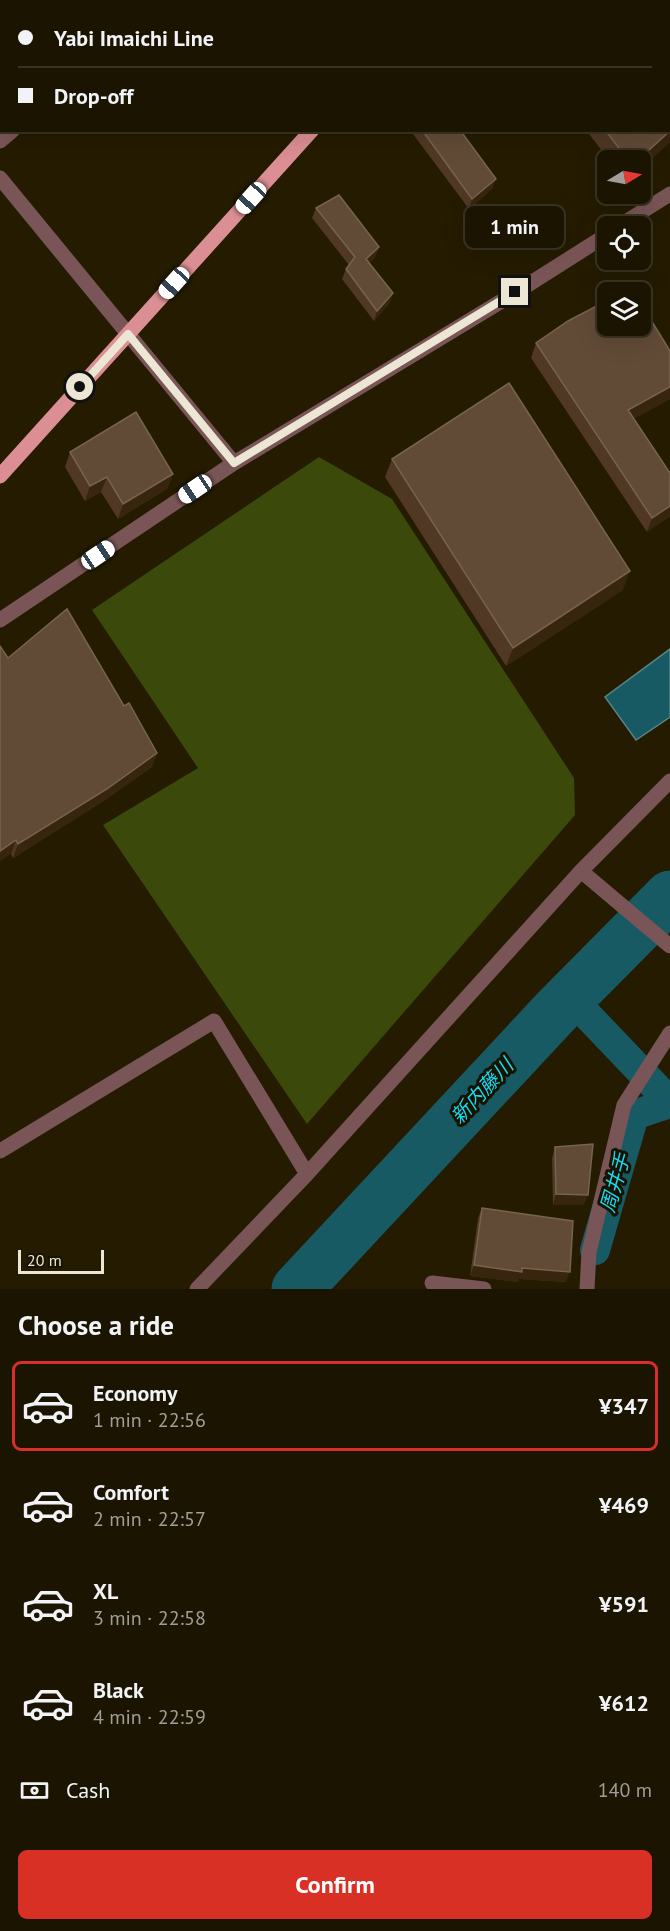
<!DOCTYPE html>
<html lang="en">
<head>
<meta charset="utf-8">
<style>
	:root { --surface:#1b1400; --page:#28210f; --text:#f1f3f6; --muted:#a09e99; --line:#393322; --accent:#d93025 }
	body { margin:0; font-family:"PT Sans","Noto Sans JP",sans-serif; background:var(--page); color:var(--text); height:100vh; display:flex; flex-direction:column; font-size:22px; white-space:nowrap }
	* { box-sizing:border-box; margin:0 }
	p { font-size:20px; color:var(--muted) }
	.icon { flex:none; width:33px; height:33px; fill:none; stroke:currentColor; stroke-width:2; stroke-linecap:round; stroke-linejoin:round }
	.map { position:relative; height:1289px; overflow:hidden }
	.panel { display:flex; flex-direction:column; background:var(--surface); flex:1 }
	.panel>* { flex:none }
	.guide { position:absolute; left:0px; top:0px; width:670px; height:132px; box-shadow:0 6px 24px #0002,0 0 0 2px var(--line); display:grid; align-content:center; height:132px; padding:0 18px; background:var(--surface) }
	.needle { width:39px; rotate:80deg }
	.controls { position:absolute; left:597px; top:150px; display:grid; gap:12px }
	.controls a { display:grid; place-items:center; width:54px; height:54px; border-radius:9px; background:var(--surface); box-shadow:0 6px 24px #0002,0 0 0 2px var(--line); font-size:30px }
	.scale { position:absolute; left:18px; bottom:15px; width:86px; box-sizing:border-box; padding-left:6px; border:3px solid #ece6d4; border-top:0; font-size:16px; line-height:21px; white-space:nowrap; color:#ece6d4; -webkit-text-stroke:4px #191200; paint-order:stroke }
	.end { position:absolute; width:27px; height:27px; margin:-14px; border:8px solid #ece6d4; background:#111; box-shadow:0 0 0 3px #111 }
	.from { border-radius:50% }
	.bubble { position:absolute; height:42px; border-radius:9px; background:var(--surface); box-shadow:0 6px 24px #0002,0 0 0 2px var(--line); font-size:20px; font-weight:700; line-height:42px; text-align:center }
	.car { position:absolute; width:18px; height:36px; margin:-18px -9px; border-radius:8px; box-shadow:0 0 4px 2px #0007; background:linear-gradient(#fff 24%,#345 0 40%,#fff 0 76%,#345 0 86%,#fff 0) }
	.guide b { display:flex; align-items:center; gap:21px; height:57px; font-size:22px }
	.guide b+b { border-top:2px solid var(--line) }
	.guide i { width:15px; height:15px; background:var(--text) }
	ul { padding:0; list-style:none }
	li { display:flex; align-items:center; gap:18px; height:90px; margin:0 12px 9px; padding:0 6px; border:3px solid transparent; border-radius:9px }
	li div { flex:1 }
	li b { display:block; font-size:22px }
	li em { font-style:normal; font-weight:700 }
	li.selected { border-color:var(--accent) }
	li>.icon { width:54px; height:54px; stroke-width:1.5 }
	h2 { padding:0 18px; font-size:27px; line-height:72px }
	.pay { display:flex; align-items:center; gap:15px; height:66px; padding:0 18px; font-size:22px }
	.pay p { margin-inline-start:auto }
	.cta { display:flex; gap:12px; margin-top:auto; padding:12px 18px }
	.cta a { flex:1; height:69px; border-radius:9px; background:var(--accent); color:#fff; font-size:24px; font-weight:700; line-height:69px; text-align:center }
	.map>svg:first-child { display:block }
	.green { fill:#3b4a0b }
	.water { fill:#175a63; stroke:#578485; stroke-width:1.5 }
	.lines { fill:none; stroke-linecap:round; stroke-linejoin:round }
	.canal { stroke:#175a63; stroke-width:30 }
	.river { stroke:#175a63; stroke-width:51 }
	.minor { stroke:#7a5557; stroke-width:15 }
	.major { stroke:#db8e93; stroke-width:15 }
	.wall { fill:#503824 }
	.shaded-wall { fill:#37250e }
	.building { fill:#614b37; stroke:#766350; stroke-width:1.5 }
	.route { stroke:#ece6d4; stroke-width:8 }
	.labels { text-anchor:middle; stroke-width:6; stroke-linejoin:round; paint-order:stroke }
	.water-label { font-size:20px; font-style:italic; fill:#12dbf4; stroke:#191200 }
</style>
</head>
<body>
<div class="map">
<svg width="670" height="1289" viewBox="0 0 670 1289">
	<rect width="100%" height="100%" fill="#241b00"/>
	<path class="green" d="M319 457 392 499 574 778 575 815 307 1124 103 825 198 768 92 610Z"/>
	<path class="water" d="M670 649V717L636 740 605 697Z"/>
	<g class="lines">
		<path class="canal" d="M570 997 670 1102
			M595 1250 634 1115 670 1103"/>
		<path class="river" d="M297 1289 556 1011 670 896"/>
		<path class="minor" d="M168 2 170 0
			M0 141 13 130
			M0 178 234 463
			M619 226 670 194
			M0 620 234 463 515 293 608 234
			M581 871 670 946
			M0 1151 214 1021 307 1174
			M432 1283 484 1289
			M197 1289 307 1174 581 871 670 781
			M587 1289 589 1252 624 1105 670 1033"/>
		<path class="major" d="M428 2 429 0
			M0 476 312 130"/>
	</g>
	<path class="wall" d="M670 0V142L640 169V160H609L586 130H669Z
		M410 130H460L496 179 492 189 469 209Z
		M316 208 379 247 375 257 369 263 393 293 389 304 374 321 342 279 346 269 349 265 312 218Z
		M536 343 670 351V399L633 419 670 473 647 532 531 358Z
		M70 452 173 474 167 489 118 519 101 492 85 501 65 467Z
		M392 459 623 590 506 666 385 477Z
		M8 658 124 706 157 753 152 767 102 802 13 858 11 854Z
		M555 1147 584 1205H553L552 1158Z
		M482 1208 566 1282 519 1279 518 1282 470 1276 478 1218Z"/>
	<path class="shaded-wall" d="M670 131V142L640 169V160H638Z
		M496 179 492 189 469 209 472 199Z
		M379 247 375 257 363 269 366 259Z
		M393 293 389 304 374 321 377 311Z
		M670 387V399L622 425 628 410Z
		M173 474 167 489 118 519 123 504Z
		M107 477 101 492 85 501 90 486Z
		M670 506V517L647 532 652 518Z
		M630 571 623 590 506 666 513 648Z
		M157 753 152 767 102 802 13 858 18 844Z
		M16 840 11 854 0 861V851Z
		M556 1194 588 1195 584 1205H553Z
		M474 1265 522 1268 570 1272 566 1282 519 1279 518 1282 470 1276Z"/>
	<path class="building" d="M533 0H670V131L638 160H628L605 130H669V2H531Z
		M422 130H460L496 179 472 199Z
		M339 195 379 247 366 259 393 293 377 311 346 269 355 257 316 208Z
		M632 287 635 292H621Z
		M608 300V326H640V302L670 351V387L628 410 670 473V506L652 518 536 343 568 321Z
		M509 383 630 571 513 648 392 459Z
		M136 412 173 474 123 504 107 477 90 486 70 452Z
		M67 609 124 706 129 703 157 753 107 789 18 844 16 840 0 851V646L8 658Z
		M593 1144 588 1195 556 1194 555 1147Z
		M482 1208 573 1221 570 1272 522 1268V1272L474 1265Z"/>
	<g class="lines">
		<path class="route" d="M80 387 128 334 234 463 515 292"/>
	</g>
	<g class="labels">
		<g class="water-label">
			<text transform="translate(482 1091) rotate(-47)" y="7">新内藤川</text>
			<text transform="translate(615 1183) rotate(-74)" y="7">周井手</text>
		</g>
	</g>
</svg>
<div class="controls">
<a><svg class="needle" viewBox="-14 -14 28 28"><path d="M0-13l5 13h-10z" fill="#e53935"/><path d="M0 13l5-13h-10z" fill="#a09e99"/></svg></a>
<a><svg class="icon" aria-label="locate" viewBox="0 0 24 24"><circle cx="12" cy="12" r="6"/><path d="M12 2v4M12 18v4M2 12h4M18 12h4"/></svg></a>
<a><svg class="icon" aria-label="layers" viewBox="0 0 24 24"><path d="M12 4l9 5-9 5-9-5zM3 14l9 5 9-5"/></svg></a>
</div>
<div class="scale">20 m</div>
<i class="end from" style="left:80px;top:387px"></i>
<i class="end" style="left:515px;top:292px"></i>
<div class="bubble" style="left:465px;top:206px;width:99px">1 min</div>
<i class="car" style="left:251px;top:198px;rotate:222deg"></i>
<i class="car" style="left:174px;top:283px;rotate:222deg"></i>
<i class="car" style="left:195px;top:489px;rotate:236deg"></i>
<i class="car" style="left:98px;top:555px;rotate:56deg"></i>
<div class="guide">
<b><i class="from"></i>Yabi Imaichi Line</b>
<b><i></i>Drop-off</b>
</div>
</div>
<section class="panel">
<h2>Choose a ride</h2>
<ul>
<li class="selected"><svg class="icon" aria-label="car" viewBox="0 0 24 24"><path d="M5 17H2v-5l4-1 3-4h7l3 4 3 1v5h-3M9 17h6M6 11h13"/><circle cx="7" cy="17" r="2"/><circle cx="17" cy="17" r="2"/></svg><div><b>Economy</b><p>1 min · 22:56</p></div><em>¥347</em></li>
<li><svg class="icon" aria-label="car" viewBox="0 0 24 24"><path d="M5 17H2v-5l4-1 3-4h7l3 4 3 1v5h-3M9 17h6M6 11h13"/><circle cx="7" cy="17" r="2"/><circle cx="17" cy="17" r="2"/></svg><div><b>Comfort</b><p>2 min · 22:57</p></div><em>¥469</em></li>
<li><svg class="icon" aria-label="car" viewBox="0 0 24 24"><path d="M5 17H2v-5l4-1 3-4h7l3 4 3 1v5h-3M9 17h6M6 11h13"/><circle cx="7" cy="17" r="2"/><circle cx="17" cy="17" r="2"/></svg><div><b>XL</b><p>3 min · 22:58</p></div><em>¥591</em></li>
<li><svg class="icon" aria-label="car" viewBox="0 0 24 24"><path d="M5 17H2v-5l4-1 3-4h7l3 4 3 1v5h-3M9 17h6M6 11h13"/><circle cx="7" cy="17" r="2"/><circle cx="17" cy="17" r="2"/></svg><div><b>Black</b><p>4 min · 22:59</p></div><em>¥612</em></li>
</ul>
<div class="pay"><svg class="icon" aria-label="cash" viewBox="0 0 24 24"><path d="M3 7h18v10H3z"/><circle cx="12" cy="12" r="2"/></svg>Cash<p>140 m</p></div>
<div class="cta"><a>Confirm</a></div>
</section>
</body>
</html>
